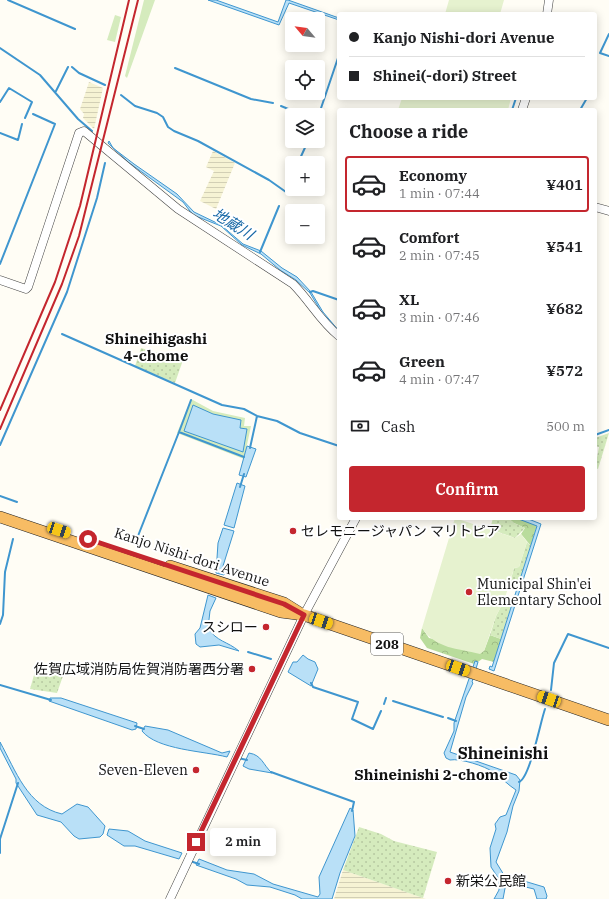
<!DOCTYPE html>
<html lang="en">
<head>
<meta charset="utf-8">
<style>
	:root { --surface:#fff; --page:#f2f2f2; --text:#202124; --muted:#757577; --line:#e0e0e0; --accent:#c4262e }
	body { margin:0; font-family:"IBM Plex Serif","Noto Sans JP",serif; background:var(--page); color:var(--text); height:100vh; display:flex; flex-direction:column; font-size:15px; white-space:nowrap }
	* { box-sizing:border-box; margin:0 }
	p { font-size:13px; color:var(--muted) }
	.icon { flex:none; width:22px; height:22px; fill:none; stroke:currentColor; stroke-width:2; stroke-linecap:round; stroke-linejoin:round }
	.map { position:relative; flex:1; overflow:hidden }
	.side { position:absolute; left:337px; top:108px; width:260px; height:412px; display:flex; flex-direction:column; background:var(--surface); border-radius:4px; box-shadow:0 2px 10px #0003 }
	.side>* { flex:none }
	.top-card { position:absolute; left:337px; top:12px; width:260px; height:88px; border-radius:4px; box-shadow:0 2px 10px #0003; display:grid; align-content:center; height:88px; padding:0 12px; background:var(--surface) }
	.needle { width:26px; rotate:299deg }
	.fabs { position:absolute; left:285px; top:12px; display:grid; gap:8px }
	.fabs a { display:grid; place-items:center; width:40px; height:40px; border-radius:4px; background:var(--surface); box-shadow:0 2px 10px #0003; font-size:20px }
	.end { position:absolute; width:18px; height:18px; margin:-9px; border:5px solid #c4262e; background:#fff; box-shadow:0 0 0 2px #fff }
	.from { border-radius:50% }
	.bubble { position:absolute; height:28px; border-radius:4px; background:var(--surface); box-shadow:0 2px 10px #0003; font-size:13px; font-weight:600; line-height:28px; text-align:center }
	.car { position:absolute; width:12px; height:24px; margin:-12px -6px; border-radius:5px; box-shadow:0 0 3px 1px #0007; background:linear-gradient(#f5c518 24%,#345 0 40%,#f5c518 0 76%,#345 0 86%,#f5c518 0) }
	.top-card b { display:flex; align-items:center; gap:14px; height:38px; font-size:15px }
	.top-card b+b { border-top:1px solid var(--line) }
	.top-card i { width:10px; height:10px; background:var(--text) }
	ul { padding:0; list-style:none }
	li { display:flex; align-items:center; gap:12px; height:56px; margin:0 8px 6px; padding:0 4px; border:2px solid transparent; border-radius:4px }
	li div { flex:1 }
	li b { display:block; font-size:15px }
	li em { font-style:normal; font-weight:600 }
	li.current { border-color:var(--accent) }
	li>.icon { width:36px; height:36px; stroke-width:1.5 }
	h2 { padding:0 12px; font-size:18px; line-height:48px }
	.pay { display:flex; align-items:center; gap:10px; height:44px; padding:0 12px; font-size:15px }
	.pay p { margin-inline-start:auto }
	.button { display:flex; gap:8px; margin-top:auto; padding:8px 12px }
	.button a { flex:1; height:46px; border-radius:4px; background:var(--accent); color:#fff; font-size:16px; font-weight:600; line-height:46px; text-align:center }
	.map>svg:first-child { display:block }
	.farmland { fill:url(#farmland-rules) }
	.grass { fill:#d5ebbd }
	.forest { fill:url(#forest-crowns) }
	.park { fill:url(#park-dots) }
	.pitch { fill:#e6f2cf }
	.water { fill:#b9e0f7; stroke:#3f96cf }
	.lines { fill:none; stroke-linecap:round; stroke-linejoin:round }
	.stream { stroke:#3f96cf; stroke-width:2 }
	.tertiary-casing { stroke:#444; stroke-width:9 }
	.trunk-casing { stroke:#222; stroke-width:12 }
	.tertiary { stroke:#fff; stroke-width:8 }
	.trunk { stroke:#f7bc64; stroke-width:11 }
	.rail { stroke:#c4262e; stroke-width:2 }
	.route { stroke:#c4262e; stroke-width:5 }
	.poi-dot { fill:#c4262e; stroke:#fff; stroke-width:1.5 }
	.labels { text-anchor:middle; stroke-width:4; stroke-linejoin:round; paint-order:stroke }
	.shield { fill:#fff; stroke:#585858; stroke-width:1 }
	.shield-label { font-size:13px; font-weight:bold; fill:#111 }
	.poi-label { font-size:14px; fill:#111; stroke:#fff; text-anchor:start }
	.street-label { font-size:14px; fill:#111; stroke:#fff }
	.water-label { font-size:15px; font-style:italic; fill:#1768a6; stroke:#fff }
	.neighbourhood-label { font-size:15px; font-weight:bold; fill:#111; stroke:#fff }
	.quarter-label { font-size:16px; font-weight:bold; fill:#111; stroke:#fff }
</style>
</head>
<body>
<div class="map">
<svg width="609" height="899" viewBox="0 0 609 899">
	<defs>
		<pattern id="farmland-rules" width="6" height="5" patternUnits="userSpaceOnUse"><rect width="6" height="5" fill="#f6f3d4"/><path d="M0 2.5h6" fill="none" stroke="#d2cfb5"/></pattern>
		<pattern id="forest-crowns" width="20" height="18" patternUnits="userSpaceOnUse"><rect width="20" height="18" fill="#b9dc9c"/><path d="M2 6a3 3 0 1 1 6 0M12 15a3 3 0 1 1 6 0" fill="none" stroke="#9ebc85"/></pattern>
		<pattern id="park-dots" width="8" height="8" patternUnits="userSpaceOnUse"><rect width="8" height="8" fill="#d5ebbd"/><path d="M2 2h.1M6 6h.1" fill="none" stroke="#b6c8a1" stroke-width="1.8" stroke-linecap="round"/></pattern>
	</defs>
	<rect width="100%" height="100%" fill="#fffdf5"/>
	<path class="farmland" d="M89 82 103 88 94 129 83 118 84 114 80 109Z
		M213 151 235 163 216 209 200 201 214 171 206 167Z
		M343 870 423 898 426 899H334Z"/>
	<path class="grass" d="M144 0H155L127 78 125 76Z
		M115 15 121 17 115 42 107 40Z
		M191 399 213 411 245 418 244 426H251L244 459 177 433Z"/>
	<path class="forest" d="M508 518H516L537 525 531 546 521 534 525 528 514 523Z
		M422 628 429 638 484 651 490 635 501 639 494 662 482 659 478 662 475 661 474 664 427 648 420 638Z"/>
	<path class="park" d="M141 348 183 360 175 383 135 366Z
		M609 433 598 469 595 468 599 447 595 446V438Z
		M493 518H508L514 523 525 528 515 538 490 529Z
		M527 542 531 546 518 585 510 583 514 568 519 567Z
		M504 601 512 604 501 639 490 635 496 616Z
		M36 668 63 676 57 693 30 689Z
		M359 827 381 834 394 841 437 852 423 898 343 870Z"/>
	<path class="pitch" d="M449 0H504L500 14H445Z
		M402 98H511L508 110H398Z
		M455 518 515 538 521 534 527 542 519 567 514 568 504 601 496 616 484 651 480 654C457 648 436 649 422 628Z"/>
	<path class="water" d="M208 0H216L278 22 286 0H288L339 18V20L289 3 279 25Z
		M109 141 113 148 134 164 177 194 194 212 221 225 243 244 261 251 282 268 297 277 311 292 323 312 339 331 322 313 310 293 296 280 280 270 261 254 242 245 221 226 193 215 183 202 128 162 108 143Z
		M193 405 213 414 241 420 240 428 247 429 243 452 184 431Z
		M247 446 256 449 246 477 239 475Z
		M237 483 245 486 234 528 224 525Z
		M516 518H526L541 524 494 671 489 669 490 666 492 667 537 526Z
		M223 528 234 531 223 566 225 570 224 575 216 573 218 543Z
		M208 595 216 598 210 611 208 628C217 642 227 641 239 651L219 645 200 647 196 644 195 634 200 628Z
		M303 655 308 659 315 662 318 669 311 686 288 672 293 662H297Z
		M475 661 478 662 472 682 473 683 466 697 450 752 516 775 520 780 519 791 513 806 507 832 496 862 504 875 544 887 547 896 546 899H537L534 889 509 883H506L503 899H494L499 890V879L491 867 490 848 496 829 495 824 500 817 506 815 516 790C508 785 501 777 493 772 485 766 460 758 450 760L446 758 444 753 454 731V723Z
		M50 698H61L137 723 136 729 132 730 49 701Z
		M145 726 168 730 222 753 230 751 227 757C204 751 157 750 142 731Z
		M0 742C16 771 27 806 62 814L77 804 88 807 105 826 103 834 100 837 79 839 74 836 61 822 37 815 16 783V779L0 748Z
		M249 753C262 755 263 765 272 773L249 769 243 766Z
		M350 808 353 810 355 836 340 873 332 899H302L295 895 270 887 247 885 236 879 196 865 199 859 227 870 254 874 273 884 318 897 320 894 319 877Z
		M109 829 128 831 145 841 182 853 179 859 135 846H124L107 835Z"/>
	<g class="lines">
		<path class="stream" d="M8 0 75 29
			M609 34 600 53 609 56
			M0 48 40 75 78 119 92 131
			M72 67 79 73 105 85
			M175 68 251 99 273 103
			M56 91 68 67
			M121 95 135 106 157 113 163 117 168 127 174 131 198 141 269 180 286 192 292 177
			M0 102 9 88 32 102 25 118
			M281 106 303 115
			M512 110 516 98
			M580 110 587 98
			M318 117 339 55
			M0 133 18 140 22 124
			M298 163 308 141
			M595 178 596 175
			M260 252 279 206
			M0 264 55 124 33 114
			M310 292 313 291 339 300
			M62 334 222 405 244 409 257 416 277 421 300 433 339 446
			M191 400 179 432 244 457
			M595 435 609 430
			M0 445 67 292 97 198 105 163
			M250 448 257 416
			M240 487 244 474
			M0 496 17 502
			M136 541 179 432
			M0 624 3 615 5 572 13 539
			M248 652 271 659
			M311 683 313 687 358 702 352 719 373 729 381 711
			M0 685 51 700
			M551 690 554 663 568 634 609 648
			M393 701 443 717
			M384 704 386 698
			M448 718 456 721
			M135 726 144 729
			M238 758 247 760
			M271 772 354 802 352 811
			M519 782C530 778 540 723 545 709
			M0 853V839L18 783
			M190 861 199 864"/>
		<g class="tertiary-casing">
			<path id="tertiary" d="M547 14 549 0
				M522 110 526 98
				M595 207 609 211
				M0 280 26 289 28 287 79 133 84 131 178 209 293 284C310 301 320 321 339 336
				M170 899 304 615 356 518"/>
		</g>
		<g class="trunk-casing">
			<path id="trunk" d="M0 517 281 612 304 615 609 720
				M170 566 284 603 300 613"/>
		</g>
		<use href="#tertiary" class="tertiary"/>
		<use href="#trunk" class="trunk"/>
		<path class="rail" d="M0 410 55 282 80 206 129 0
			M0 429 62 284 79 236 138 0"/>
	</g>
	<g class="lines">
		<path class="route" d="M88 539 284 604 304 615 196 842"/>
	</g>
	<g class="poi-dot">
		<circle cx="293" cy="531" r="4"/>
		<circle cx="469" cy="592" r="4"/>
		<circle cx="266" cy="627" r="4"/>
		<circle cx="252" cy="669" r="4"/>
		<circle cx="196" cy="770" r="4"/>
		<circle cx="448" cy="881" r="4"/>
	</g>
	<g class="labels">
		<rect class="shield" x="371" y="633" width="32" height="22" rx="3"/>
		<g class="shield-label">
			<text x="387" y="649">208</text>
		</g>
		<g class="poi-label">
			<text x="301" y="536">セレモニージャパン マリトピア</text>
			<text x="477" y="589">Municipal Shin'ei<tspan x="477" dy="16">Elementary School</tspan></text>
			<text x="258" y="632" text-anchor="end">スシロー</text>
			<text x="244" y="674" text-anchor="end">佐賀広域消防局佐賀消防署西分署</text>
			<text x="188" y="775" text-anchor="end">Seven-Eleven</text>
			<text x="456" y="886">新栄公民館</text>
		</g>
		<g class="street-label">
			<text transform="translate(192 557) rotate(18)" y="5">Kanjo Nishi-dori Avenue</text>
		</g>
		<g class="water-label">
			<text transform="translate(233 224) rotate(32)" y="5">地蔵川</text>
		</g>
		<g class="neighbourhood-label">
			<text x="156" y="344">Shineihigashi<tspan x="156" dy="17">4-chome</tspan></text>
			<text x="431" y="780">Shineinishi 2-chome</text>
		</g>
		<g class="quarter-label">
			<text x="503" y="759">Shineinishi</text>
		</g>
	</g>
</svg>
<div class="fabs">
<a><svg class="needle" viewBox="-14 -14 28 28"><path d="M0-13l5 13h-10z" fill="#e53935"/><path d="M0 13l5-13h-10z" fill="#757577"/></svg></a>
<a><svg class="icon" aria-label="locate" viewBox="0 0 24 24"><circle cx="12" cy="12" r="6"/><path d="M12 2v4M12 18v4M2 12h4M18 12h4"/></svg></a>
<a><svg class="icon" aria-label="layers" viewBox="0 0 24 24"><path d="M12 4l9 5-9 5-9-5zM3 14l9 5 9-5"/></svg></a>
<a>+</a>
<a>−</a>
</div>
<i class="end from" style="left:88px;top:539px"></i>
<i class="end" style="left:196px;top:842px"></i>
<div class="bubble" style="left:210px;top:828px;width:66px">2 min</div>
<i class="car" style="left:59px;top:530px;rotate:108deg"></i>
<i class="car" style="left:321px;top:621px;rotate:109deg"></i>
<i class="car" style="left:458px;top:668px;rotate:109deg"></i>
<i class="car" style="left:549px;top:699px;rotate:289deg"></i>
<div class="top-card">
<b><i class="from"></i>Kanjo Nishi-dori Avenue</b>
<b><i></i>Shinei(-dori) Street</b>
</div>
<section class="side">
<h2>Choose a ride</h2>
<ul>
<li class="current"><svg class="icon" aria-label="car" viewBox="0 0 24 24"><path d="M5 17H2v-5l4-1 3-4h7l3 4 3 1v5h-3M9 17h6M6 11h13"/><circle cx="7" cy="17" r="2"/><circle cx="17" cy="17" r="2"/></svg><div><b>Economy</b><p>1 min · 07:44</p></div><em>¥401</em></li>
<li><svg class="icon" aria-label="car" viewBox="0 0 24 24"><path d="M5 17H2v-5l4-1 3-4h7l3 4 3 1v5h-3M9 17h6M6 11h13"/><circle cx="7" cy="17" r="2"/><circle cx="17" cy="17" r="2"/></svg><div><b>Comfort</b><p>2 min · 07:45</p></div><em>¥541</em></li>
<li><svg class="icon" aria-label="car" viewBox="0 0 24 24"><path d="M5 17H2v-5l4-1 3-4h7l3 4 3 1v5h-3M9 17h6M6 11h13"/><circle cx="7" cy="17" r="2"/><circle cx="17" cy="17" r="2"/></svg><div><b>XL</b><p>3 min · 07:46</p></div><em>¥682</em></li>
<li><svg class="icon" aria-label="car" viewBox="0 0 24 24"><path d="M5 17H2v-5l4-1 3-4h7l3 4 3 1v5h-3M9 17h6M6 11h13"/><circle cx="7" cy="17" r="2"/><circle cx="17" cy="17" r="2"/></svg><div><b>Green</b><p>4 min · 07:47</p></div><em>¥572</em></li>
</ul>
<div class="pay"><svg class="icon" aria-label="cash" viewBox="0 0 24 24"><path d="M3 7h18v10H3z"/><circle cx="12" cy="12" r="2"/></svg>Cash<p>500 m</p></div>
<div class="button"><a>Confirm</a></div>
</section>
</div>
</body>
</html>
